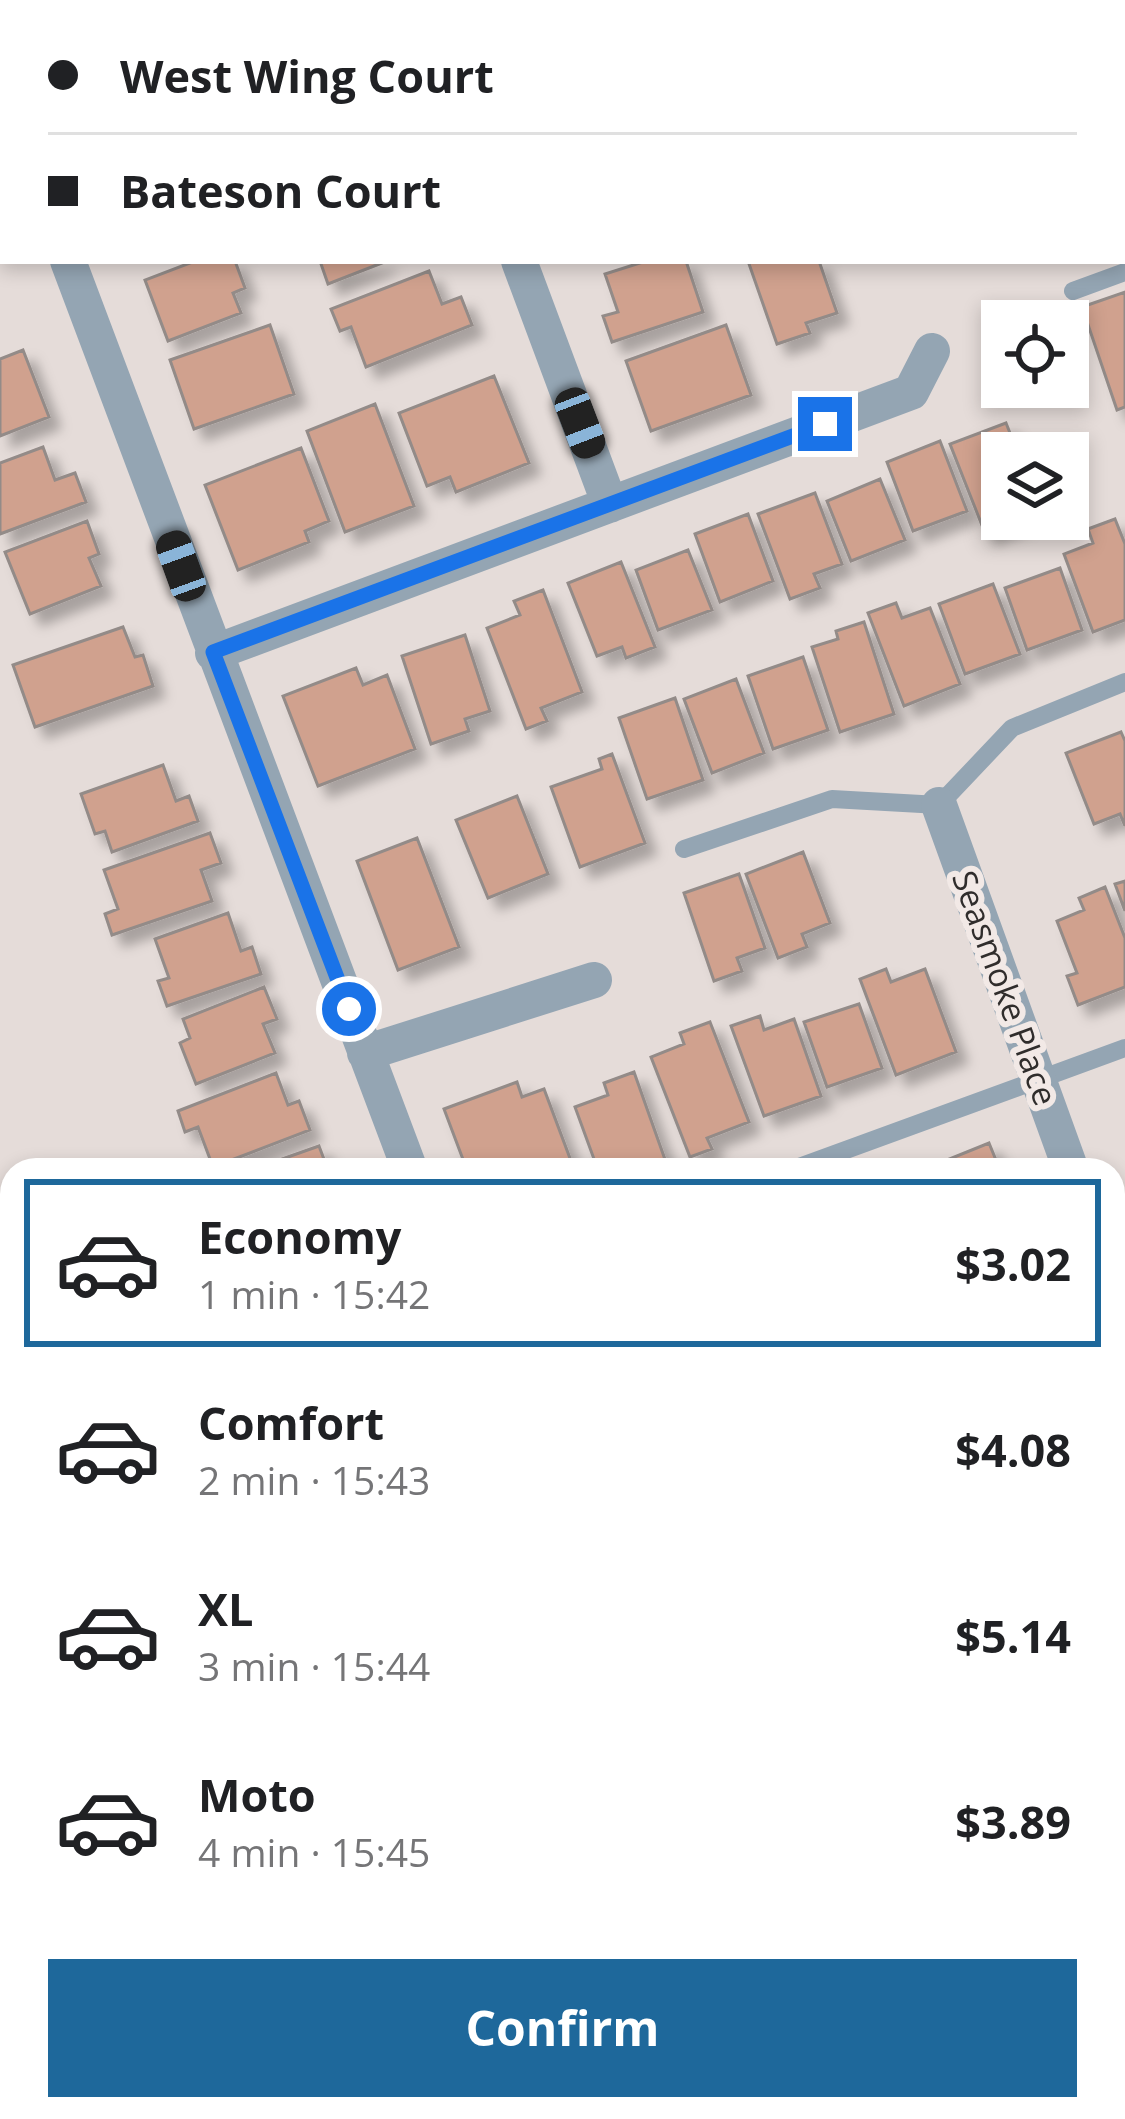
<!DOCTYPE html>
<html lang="en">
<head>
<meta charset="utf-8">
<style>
	:root { --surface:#fff; --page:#f6f6f6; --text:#202124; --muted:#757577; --line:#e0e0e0; --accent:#1e689b }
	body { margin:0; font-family:"Open Sans",sans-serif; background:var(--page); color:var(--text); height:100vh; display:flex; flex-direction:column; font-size:45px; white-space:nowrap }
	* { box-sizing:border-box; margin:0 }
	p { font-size:39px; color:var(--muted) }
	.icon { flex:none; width:66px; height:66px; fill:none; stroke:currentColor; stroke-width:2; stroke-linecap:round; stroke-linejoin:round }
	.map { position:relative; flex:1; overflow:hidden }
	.details { position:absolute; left:0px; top:1158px; width:1125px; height:963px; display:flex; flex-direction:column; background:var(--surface); border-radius:36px 36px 0 0; box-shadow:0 6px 18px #0003 }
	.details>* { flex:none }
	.banner { position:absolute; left:0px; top:0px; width:1125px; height:264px; box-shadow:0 6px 18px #0003; display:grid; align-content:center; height:264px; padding:0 48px; background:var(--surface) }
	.buttons { position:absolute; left:981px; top:300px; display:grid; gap:24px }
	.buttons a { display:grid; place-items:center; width:108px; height:108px; border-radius:0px; background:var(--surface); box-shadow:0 6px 18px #0003; font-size:60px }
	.end { position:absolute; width:54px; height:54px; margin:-27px; border:15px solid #1a73e8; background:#fff; box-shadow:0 0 0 6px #fff }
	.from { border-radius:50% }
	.car { position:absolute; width:36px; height:72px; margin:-36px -18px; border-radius:15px; box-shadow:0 0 9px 3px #0007; background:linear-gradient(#222 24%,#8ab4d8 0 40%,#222 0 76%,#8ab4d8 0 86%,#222 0) }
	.banner b { display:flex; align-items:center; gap:42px; height:114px; font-size:45px }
	.banner b+b { border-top:3px solid var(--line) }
	.banner i { width:30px; height:30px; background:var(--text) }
	ul { padding:21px 0 0; list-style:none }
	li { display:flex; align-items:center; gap:36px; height:168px; margin:0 24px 18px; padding:0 24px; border:6px solid transparent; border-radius:0px }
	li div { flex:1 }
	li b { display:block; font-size:45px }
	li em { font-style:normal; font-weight:700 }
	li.on { border-color:var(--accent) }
	li>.icon { width:108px; height:108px; stroke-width:1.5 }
	.button { display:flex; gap:24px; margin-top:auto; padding:24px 48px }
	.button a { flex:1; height:138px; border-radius:0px; background:var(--accent); color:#fff; font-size:48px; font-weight:700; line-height:138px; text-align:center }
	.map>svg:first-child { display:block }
	.building { fill:#d0a18e; stroke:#938b88; stroke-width:3; filter:url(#shadow) }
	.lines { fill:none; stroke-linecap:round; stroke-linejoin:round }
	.path { stroke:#908a88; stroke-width:6; stroke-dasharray:9 9; stroke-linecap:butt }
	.lane { stroke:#94a5b3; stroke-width:18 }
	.street { stroke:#94a5b3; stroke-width:36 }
	.secondary { stroke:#70899d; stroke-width:36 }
	.route { stroke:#1a73e8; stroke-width:15 }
	.labels { text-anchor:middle; stroke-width:12; stroke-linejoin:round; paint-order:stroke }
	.street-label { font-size:33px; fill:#302d2c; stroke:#f2e9e6 }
</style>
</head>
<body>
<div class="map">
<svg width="1125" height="2119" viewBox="0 0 1125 2119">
	<defs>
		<filter id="shadow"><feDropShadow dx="11" dy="11" stdDeviation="6" flood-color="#0004"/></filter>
	</defs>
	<rect width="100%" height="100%" fill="#e5dcd9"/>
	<path class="building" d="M30 0H88L80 3Z
		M244 0H330L321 3Z
		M661 0H733L734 3H662Z
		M750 0H822L824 3H751Z
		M977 0H1060L1061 3H968Z
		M1082 0H1125V63L1122 64V3Z
		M1122 167 1125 175 1122 241Z
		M195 261H235L245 288 233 293 241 313 168 341 145 280Z
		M320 261H387L328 284Z
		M646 261H686L703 312 612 342 603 316 618 312 605 274Z
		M748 261H819L837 313 806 323 810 333 777 344Z
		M429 271 442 304 461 297 472 325 366 367 351 327 340 331 331 309Z
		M1125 292V407L1117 410 1082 307Z
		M270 325 294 394 194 429 170 360Z
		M726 325 751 395 651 431 626 361Z
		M23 350 49 417 0 436V359Z
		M494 376 529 463 456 492 450 477 427 486 399 413Z
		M375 404 414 506 345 532 307 431Z
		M1006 423 1018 453H1002V519H1021L985 533 950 444Z
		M940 441 967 511 913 531 887 462Z
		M43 447 55 480 75 473 86 502 0 534V463Z
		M301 448 329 521 305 531 309 542 238 570 205 485Z
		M880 479 905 540 851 561 827 501Z
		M815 493 842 564 814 574 820 588 790 599 758 514Z
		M748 514 773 581 720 602 695 534Z
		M1115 519 1125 544V620L1093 632 1064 554 1093 543 1088 529Z
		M87 521 99 554 89 558 101 586 30 614 5 552Z
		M688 550 712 610 658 630 636 570Z
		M621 562 655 647 626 658 622 647 597 656 568 583Z
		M1060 568 1082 630 1027 650 1005 588Z
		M993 584 1020 654 965 674 939 604Z
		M543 590 582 692 541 708 547 721 526 729 487 628 520 615 514 601Z
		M896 603 902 618 930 608 960 684 904 706 868 613Z
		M864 622 894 714 840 732 812 647 838 639 836 631Z
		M123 627 135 657 143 655 153 686 35 727 13 665Z
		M465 635 490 711 465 719 469 731 431 744 402 656Z
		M803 657 828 730 773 749 748 676Z
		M356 668 363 685 387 675 415 749 318 786 283 696Z
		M736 679 764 753 712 773 684 699Z
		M675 698 703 780 647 799 619 718Z
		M1121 732 1125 741V826L1120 814 1094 824 1066 753Z
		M612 754 645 843 580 867 551 787 602 769 599 759Z
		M163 765 176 801 189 796 198 821 112 852 105 831 95 834 81 794Z
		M517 796 548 874 488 898 456 820Z
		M210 833 221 863 201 870 212 901 112 935 105 914 118 909 104 870Z
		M417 838 459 947 398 970 357 861Z
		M803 852 830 923 802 934 807 947 778 958 746 874Z
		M739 874 765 948 737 958 742 971 714 981 684 893Z
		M1125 881V911L1115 884Z
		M1105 887 1125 938V987L1078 1005 1067 976 1077 973 1057 921 1084 910 1079 898Z
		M228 913 241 951 252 947 261 974 167 1006 158 981 169 978 155 939Z
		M886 969 891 982 925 969 956 1052 896 1075 860 979Z
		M264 987 277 1019 263 1024 275 1053 196 1084 180 1043 190 1038 183 1019Z
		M859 1004 882 1068 827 1087 804 1022Z
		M760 1016 764 1030 794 1019 821 1096 764 1116 731 1026Z
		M710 1022 749 1122 707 1138 712 1149 690 1157 651 1057 684 1044 680 1033Z
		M634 1072 668 1168 636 1170 633 1162 598 1170 575 1107 608 1095 604 1083Z
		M276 1073 288 1105 299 1101 310 1130 213 1167 198 1127 185 1132 178 1111Z
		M517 1082 522 1097 544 1089 571 1161 548 1170H467L444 1109Z
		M989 1143 1000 1170H928L927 1168Z
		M319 1146 328 1170H251Z
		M125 2109H175L179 2119H110L109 2116Z
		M188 2109H256L260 2119H192Z"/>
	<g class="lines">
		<path class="path" d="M0 1650 12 1662
			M0 1801 12 1796
			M424 2109 435 2119"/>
		<path class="lane" d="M1073 291 1125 272
			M684 849 832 799 939 805 1012 728 1125 682
			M791 1170 1125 1048
			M324 2109 327 2119"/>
		<path class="street" d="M422 2 426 0
			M0 78 3 86
			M68 261 410 1170
			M519 261 610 505
			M213 653 911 392 932 351
			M939 805 1071 1170
			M365 1053 594 980
			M1113 1280 1125 1311"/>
		<path class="secondary" d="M1113 1504 1125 1500
			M1113 1571 1125 1566
			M0 1912 12 1908
			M0 1983 12 1979"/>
	</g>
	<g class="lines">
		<path class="route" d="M349 1009 213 652 825 424"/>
	</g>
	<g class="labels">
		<g class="street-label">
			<text transform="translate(1005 988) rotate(70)" y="12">Seasmoke Place</text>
		</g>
	</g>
</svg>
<div class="buttons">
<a><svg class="icon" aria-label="locate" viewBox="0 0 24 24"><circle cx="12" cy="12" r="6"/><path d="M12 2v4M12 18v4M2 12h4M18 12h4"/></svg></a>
<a><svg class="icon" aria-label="layers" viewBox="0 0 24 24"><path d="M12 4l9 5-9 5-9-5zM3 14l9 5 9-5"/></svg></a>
</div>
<i class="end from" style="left:349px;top:1009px"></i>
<i class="end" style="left:825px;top:424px"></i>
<i class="car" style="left:580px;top:423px;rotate:159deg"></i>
<i class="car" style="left:181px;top:566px;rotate:340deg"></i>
<div class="banner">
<b><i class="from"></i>West Wing Court</b>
<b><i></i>Bateson Court</b>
</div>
<section class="details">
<ul>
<li class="on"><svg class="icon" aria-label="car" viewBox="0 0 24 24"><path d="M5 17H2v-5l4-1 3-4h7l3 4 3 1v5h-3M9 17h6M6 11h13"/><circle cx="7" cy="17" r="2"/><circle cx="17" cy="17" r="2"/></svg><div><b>Economy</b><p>1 min · 15:42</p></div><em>$3.02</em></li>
<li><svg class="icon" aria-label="car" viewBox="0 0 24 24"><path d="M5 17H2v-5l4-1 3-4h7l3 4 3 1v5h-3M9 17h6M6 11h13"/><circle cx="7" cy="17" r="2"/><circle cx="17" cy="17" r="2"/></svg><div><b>Comfort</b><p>2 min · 15:43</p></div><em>$4.08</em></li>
<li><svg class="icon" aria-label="car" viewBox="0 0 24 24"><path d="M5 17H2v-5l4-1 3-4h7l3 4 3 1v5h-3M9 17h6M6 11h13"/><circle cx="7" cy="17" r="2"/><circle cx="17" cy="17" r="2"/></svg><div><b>XL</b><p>3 min · 15:44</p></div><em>$5.14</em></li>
<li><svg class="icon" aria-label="car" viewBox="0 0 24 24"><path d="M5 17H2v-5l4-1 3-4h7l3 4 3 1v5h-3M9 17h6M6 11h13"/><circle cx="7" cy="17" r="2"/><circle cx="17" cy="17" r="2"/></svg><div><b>Moto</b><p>4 min · 15:45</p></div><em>$3.89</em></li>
</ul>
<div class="button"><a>Confirm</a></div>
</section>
</div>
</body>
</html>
